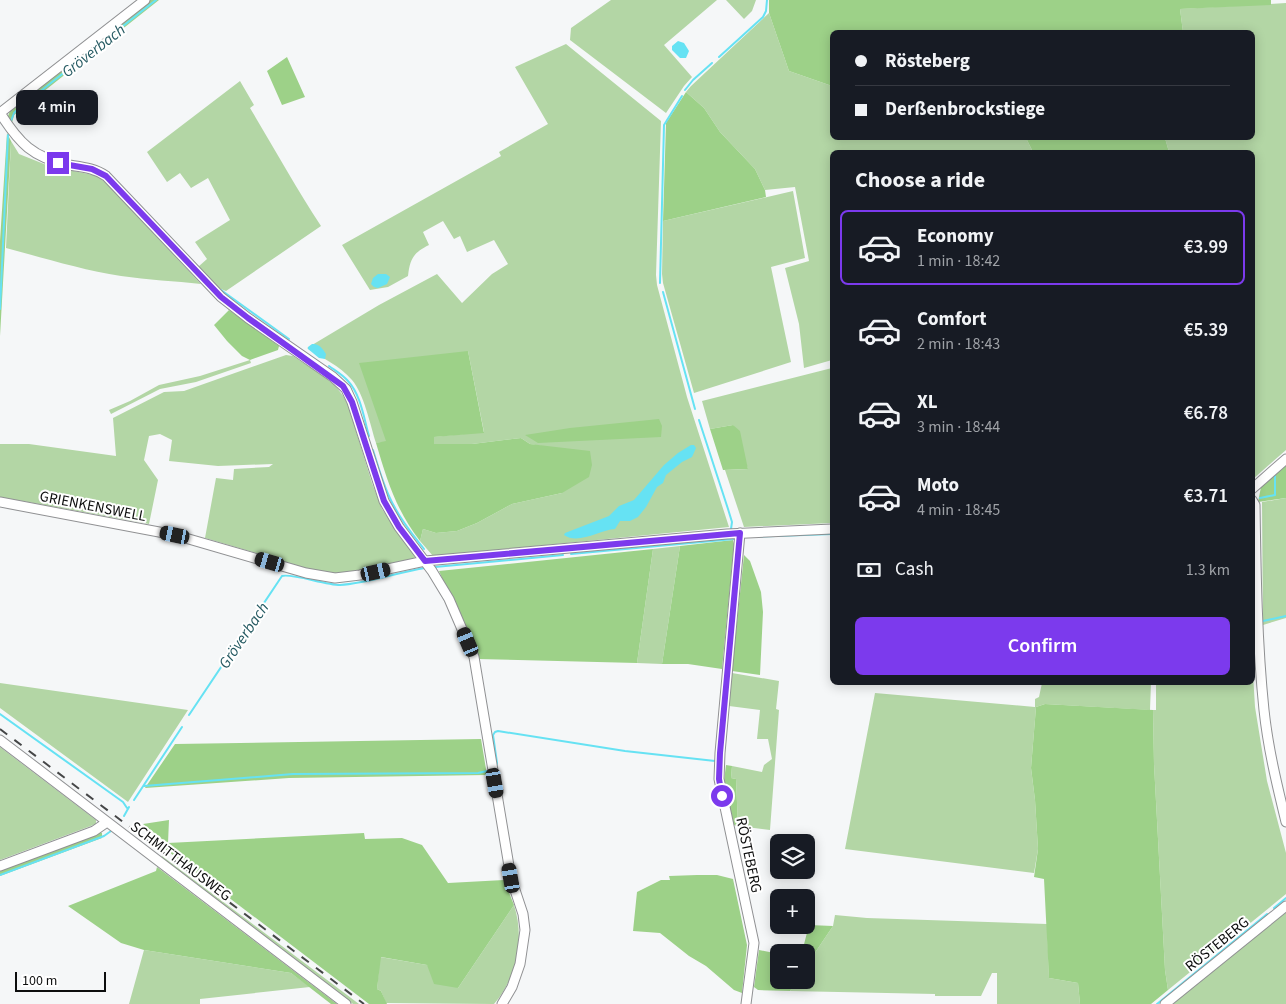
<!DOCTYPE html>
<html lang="en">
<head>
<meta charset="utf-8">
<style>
	:root { --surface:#171b24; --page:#242831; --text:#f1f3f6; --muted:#9ea1a6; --line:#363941; --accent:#7c3aed }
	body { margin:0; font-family:"Source Sans 3",sans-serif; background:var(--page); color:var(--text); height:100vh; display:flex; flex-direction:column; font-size:19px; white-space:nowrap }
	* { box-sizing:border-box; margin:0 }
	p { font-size:16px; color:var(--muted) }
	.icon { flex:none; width:28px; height:28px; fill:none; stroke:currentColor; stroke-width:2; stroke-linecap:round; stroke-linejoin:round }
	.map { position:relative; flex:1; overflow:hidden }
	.panel { position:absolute; left:830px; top:150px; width:425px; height:535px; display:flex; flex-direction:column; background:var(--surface); border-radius:8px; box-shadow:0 2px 12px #0003 }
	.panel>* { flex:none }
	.banner { position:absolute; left:830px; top:30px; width:425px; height:110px; border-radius:8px; box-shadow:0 2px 12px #0003; display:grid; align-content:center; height:110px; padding:0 25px; background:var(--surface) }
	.tools { position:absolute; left:770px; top:834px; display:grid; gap:10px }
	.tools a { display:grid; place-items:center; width:45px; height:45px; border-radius:8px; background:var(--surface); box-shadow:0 2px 12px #0003; font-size:25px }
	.scale { position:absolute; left:15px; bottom:12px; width:91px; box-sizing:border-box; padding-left:5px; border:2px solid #0d0e0e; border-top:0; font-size:14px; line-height:18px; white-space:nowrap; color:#0d0e0e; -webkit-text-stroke:4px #fff; paint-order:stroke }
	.end { position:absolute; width:22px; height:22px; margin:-11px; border:6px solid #7c3aed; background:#fff; box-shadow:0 0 0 2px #fff }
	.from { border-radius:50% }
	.bubble { position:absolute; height:35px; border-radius:8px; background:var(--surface); box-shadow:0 2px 12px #0003; font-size:16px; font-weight:600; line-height:35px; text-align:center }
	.car { position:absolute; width:15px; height:30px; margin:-15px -8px; border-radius:6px; box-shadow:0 0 4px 1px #0007; background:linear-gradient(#222 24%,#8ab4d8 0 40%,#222 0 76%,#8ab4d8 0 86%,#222 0) }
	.banner b { display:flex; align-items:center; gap:18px; height:48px; font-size:19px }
	.banner b+b { border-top:1px solid var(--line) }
	.banner i { width:12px; height:12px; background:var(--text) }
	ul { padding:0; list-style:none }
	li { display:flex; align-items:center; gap:15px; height:75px; margin:0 10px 8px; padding:0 15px; border:2px solid transparent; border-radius:8px }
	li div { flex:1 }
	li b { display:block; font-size:19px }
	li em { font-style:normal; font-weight:600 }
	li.on { border-color:var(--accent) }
	li>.icon { width:45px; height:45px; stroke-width:1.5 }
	h2 { padding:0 25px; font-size:22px; line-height:60px }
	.pay { display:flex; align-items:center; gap:12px; height:55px; padding:0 25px; font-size:19px }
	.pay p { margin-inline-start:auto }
	.cta { display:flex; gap:10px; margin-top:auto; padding:10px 25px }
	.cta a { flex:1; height:58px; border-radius:8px; background:var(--accent); color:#fff; font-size:20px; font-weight:600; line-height:58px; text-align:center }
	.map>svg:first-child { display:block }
	.green { fill:#b3d6a5 }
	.forest { fill:#9dd188 }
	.water { fill:#66e2f3 }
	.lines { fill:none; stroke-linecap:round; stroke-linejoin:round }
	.stream { stroke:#66e2f3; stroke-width:2 }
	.minor-casing { stroke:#909193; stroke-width:11 }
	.minor { stroke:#fff; stroke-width:9 }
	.rail { stroke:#454647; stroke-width:2; stroke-dasharray:9 9; stroke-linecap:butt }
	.route { stroke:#7c3aed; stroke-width:6 }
	.labels { text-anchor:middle; stroke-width:4; stroke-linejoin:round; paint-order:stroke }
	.street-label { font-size:15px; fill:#0d0e0e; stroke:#fff }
	.water-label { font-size:16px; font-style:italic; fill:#255a62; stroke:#fff }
</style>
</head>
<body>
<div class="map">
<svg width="1286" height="1004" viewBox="0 0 1286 1004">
	<rect width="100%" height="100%" fill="#f5f7f8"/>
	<path class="green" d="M611 0H717L664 45 692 77 684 86 666 113 570 40 571 28Z
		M726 0H756L752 11 744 19Z
		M1286 3V450L1253 479 1252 152H1169L1165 138H1252V32H1183L1180 9Z
		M769 13 789 71 832 86V138H1026L1033 152H832V360L804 368 799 324 785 268 809 261 795 187 765 190 755 169 720 132 704 108 686 92 691 86Z
		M566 44 661 121 656 275 657 285 687 397 729 527 433 556 420 541 423 529 436 533 457 531 477 523 512 504 562 493 552 448 530 444 521 438 472 444H434L433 437 484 432 468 351 387 442 376 443C370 424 364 394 352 380 340 366 321 357 307 348L379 305 437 274 462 303 492 274 508 264 494 240 467 252 460 236 454 239 443 221 423 232 429 245C413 253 410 259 408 276L388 287 370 290 342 245 501 156 499 152 548 124 515 67Z
		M240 81 254 105 250 108C274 148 296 188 321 226L226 291 218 288 198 267 207 259 195 242 230 220 208 178 191 188 180 173 167 182 147 152Z
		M11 141 19 154 49 166 98 176 108 185 201 284C175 281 148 280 121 276 82 270 44 258 6 248Z
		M793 191 805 258 771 267 791 362 694 393 663 283 662 274 663 221Z
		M286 355 293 356C313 370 338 381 348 405L372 483 382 509 415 557 412 561 333 576 290 566 280 560 205 538 216 478 233 480 234 469 269 467 273 464 218 466 169 461 172 440 160 434 149 436 144 460 158 480 149 524 0 497V444H29L116 456 113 418 164 392 184 391Z
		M250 360 251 363 196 382 160 389 111 414 109 410 130 401 159 385 200 376Z
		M832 368V523L744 527 725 470 748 469 733 425 710 429 702 401Z
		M1286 498V618L1263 625 1262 502Z
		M680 546 662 664 637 663 653 549Z
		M732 673 779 681 776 709 779 710 770 830 738 826 736 779 731 778 732 766 762 772 764 765 772 759 768 739H757L760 710 729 706Z
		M1253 674 1255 707 1267 781 1286 853V894L1168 990 1165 970 1154 764 1153 710H1156V683L1252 682Z
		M0 683 188 710 128 802 0 708Z
		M1042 683H1151L1150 710 1045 704 1036 707 1031 768 1035 800 1038 849 1034 873 845 849 875 693 1035 707V699L1039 697Z
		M0 747 96 820V824L0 860Z
		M162 856 359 1004H353L207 894 198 885 161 858Z
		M514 905C525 939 517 977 494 1004L386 1003 381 991 377 989 380 957 427 965 458 988Z
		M1286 912V1004H1172Z
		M835 915 867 918 1047 924 1049 978 1078 983 1080 1004H997V973H992L981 996H935V994L790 991 797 980H806V966L833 926Z
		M144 950 291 973 310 987 200 999V1004H129Z"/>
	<path class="forest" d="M150 0H159L14 115 12 123 8 120V116L10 111Z
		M769 0H1271V5L1180 9 1183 32H832V86L789 71 769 13Z
		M287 57 305 97 282 105 267 71Z
		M686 92 704 108 720 132 755 169 765 190 766 197 663 221 666 123Z
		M7 133 11 141 0 336V241Z
		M1026 138H1165L1169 152H1033Z
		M229 310 279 346 278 350 250 360 242 356 227 341 214 325Z
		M468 351 484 433 434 437V444H472L521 438 530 444 590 451 592 465 589 477 562 493 512 504 477 523 457 531 436 533 423 529 420 541C396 510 387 480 376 443L386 441 359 363Z
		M659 419 662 426 661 437 538 443 525 435 570 428Z
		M733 425 740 431 748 469 723 470 710 429Z
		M1286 464V498L1258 502 1261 487Z
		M733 540 734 544 722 669 688 664H662L680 546Z
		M653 549 637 663 478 659 439 571Z
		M744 555 750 561 761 592 763 612 760 675 732 671Z
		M1045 704 1153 710 1154 764 1165 970 1168 990 1151 1004H1080L1078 983 1049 978 1044 879 1034 877 1038 849 1035 800 1031 768 1036 707Z
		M481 739 487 775 289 778 145 788 175 744Z
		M726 765 732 766 731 778 736 779 738 826 733 825 724 781Z
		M169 820 168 843 364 833 365 839 402 838 422 845 448 883 504 880 514 905 458 988 434 984 427 965 381 957 377 989 381 991 387 1004H369L165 849 167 843 143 824Z
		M100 832 102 833V838L0 876V869Z
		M157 867 337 1004H331L291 973 144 950 121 943 68 906 156 871Z
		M697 875H717L733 879 747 945 742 993 734 990 706 966 689 956 660 933 633 931 637 892 661 880H670L669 876Z
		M809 925 833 926 806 966V952H802Z
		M759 950 779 954V980H797L790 991 758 990 754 987Z"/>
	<path class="water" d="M678 41 684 43 689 51 686 58H680L672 50V46Z
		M378 274H386L390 277 387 284 378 288 374 287 371 284 373 278Z
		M312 344C319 343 323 349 326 354L325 359 319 358 308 349V347Z
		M691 445H694L696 448 692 457 682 462 666 475 663 483 657 487 646 507 638 517 630 521H620L615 529C600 530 578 545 564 535L565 533 609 516 619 506 634 500 664 465 678 453Z"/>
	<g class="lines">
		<path class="stream" d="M719 57 763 17 766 11 767 0
			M685 90 693 80 712 63
			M11 121 14 113 18 109 156 0
			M660 283 664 125 682 96
			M221 290 289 339
			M663 292 695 409
			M0 309 8 135
			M329 366C336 371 343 375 348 381 361 395 364 419 369 436
			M699 420 728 509 732 522 731 529
			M373 450C379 469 384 489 394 506 402 522 413 535 424 549
			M1260 498 1275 495V476
			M748 537 832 534
			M571 554 734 539
			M435 567 563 555
			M1262 620 1263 621 1286 616
			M0 714 123 802 127 808
			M189 715 282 576C292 573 325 585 340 585 365 584 399 572 425 568
			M496 767 497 763 493 735 495 732 498 731 625 751 715 761
			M144 786 293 774 478 773 487 771
			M134 800 182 727
			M124 816 129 807
			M0 875 104 836 111 831
			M1274 908 1286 898
			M1157 1004 1267 914"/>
		<g class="minor-casing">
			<path id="minor" d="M0 113C19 143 33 158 69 165 82 167 95 168 106 176L221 297 248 318 333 377 346 389 352 402 384 501 399 527 432 571 449 599 474 657 511 878 523 914 525 930 520 964 512 987 502 1004
				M0 113 145 0
				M1252 489 1286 459
				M1252 500 1255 505C1256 574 1257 642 1264 710 1268 748 1277 785 1286 822
				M0 502 175 535 306 573 335 578 360 575 425 561 727 534 832 529
				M740 533 720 753 719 779 754 943 746 1004
				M0 740 346 1004
				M0 866 94 831 107 822
				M1165 1004 1286 906"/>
		</g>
		<use href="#minor" class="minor"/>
		<path class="rail" d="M0 729 364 1004"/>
	</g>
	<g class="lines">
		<path class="route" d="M58 163 92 169 106 176 221 297 248 318 343 386 352 402 384 501 399 527 425 561 740 533 720 753 719 779 722 796"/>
	</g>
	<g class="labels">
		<g class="street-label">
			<text transform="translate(93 506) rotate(11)" y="5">GRIENKENSWELL</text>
			<text transform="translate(749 855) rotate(78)" y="5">RÖSTEBERG</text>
			<text transform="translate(181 861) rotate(37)" y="5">SCHMITTHAUSWEG</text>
			<text transform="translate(1217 944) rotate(-39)" y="5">RÖSTEBERG</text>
		</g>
		<g class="water-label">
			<text transform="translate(93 50) rotate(-38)" y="6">Gröverbach</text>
			<text transform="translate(243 635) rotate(-56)" y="6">Gröverbach</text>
		</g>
	</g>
</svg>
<div class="tools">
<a><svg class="icon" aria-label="layers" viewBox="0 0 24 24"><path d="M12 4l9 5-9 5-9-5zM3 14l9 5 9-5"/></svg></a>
<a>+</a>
<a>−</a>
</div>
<div class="scale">100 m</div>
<i class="end from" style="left:722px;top:796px"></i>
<i class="end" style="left:58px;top:163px"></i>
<div class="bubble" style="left:16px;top:90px;width:82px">4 min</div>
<i class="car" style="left:175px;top:535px;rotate:282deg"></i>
<i class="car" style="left:270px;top:562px;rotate:286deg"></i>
<i class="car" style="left:376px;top:572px;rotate:77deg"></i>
<i class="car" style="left:468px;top:642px;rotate:337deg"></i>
<i class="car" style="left:495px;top:783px;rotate:170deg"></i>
<i class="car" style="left:511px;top:878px;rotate:350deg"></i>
<div class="banner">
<b><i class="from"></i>Rösteberg</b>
<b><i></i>Derßenbrockstiege</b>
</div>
<section class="panel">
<h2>Choose a ride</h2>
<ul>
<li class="on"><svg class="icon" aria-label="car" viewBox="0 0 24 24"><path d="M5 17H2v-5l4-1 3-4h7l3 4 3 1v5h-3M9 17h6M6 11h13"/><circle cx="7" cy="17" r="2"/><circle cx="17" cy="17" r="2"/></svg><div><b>Economy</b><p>1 min · 18:42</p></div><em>€3.99</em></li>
<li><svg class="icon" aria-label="car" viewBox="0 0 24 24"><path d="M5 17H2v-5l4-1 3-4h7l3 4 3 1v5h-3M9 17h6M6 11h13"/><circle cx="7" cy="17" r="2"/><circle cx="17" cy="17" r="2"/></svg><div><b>Comfort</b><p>2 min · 18:43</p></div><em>€5.39</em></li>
<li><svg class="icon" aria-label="car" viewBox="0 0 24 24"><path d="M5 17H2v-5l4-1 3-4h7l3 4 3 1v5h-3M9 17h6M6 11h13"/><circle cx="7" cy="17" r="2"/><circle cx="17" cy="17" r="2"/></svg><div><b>XL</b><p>3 min · 18:44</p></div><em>€6.78</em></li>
<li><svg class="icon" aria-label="car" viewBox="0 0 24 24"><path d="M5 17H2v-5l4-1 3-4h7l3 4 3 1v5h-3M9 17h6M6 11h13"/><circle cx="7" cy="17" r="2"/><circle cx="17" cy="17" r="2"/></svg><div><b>Moto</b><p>4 min · 18:45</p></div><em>€3.71</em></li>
</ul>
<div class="pay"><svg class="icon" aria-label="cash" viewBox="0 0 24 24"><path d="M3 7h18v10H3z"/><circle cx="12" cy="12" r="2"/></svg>Cash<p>1.3 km</p></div>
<div class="cta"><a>Confirm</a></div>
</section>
</div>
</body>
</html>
